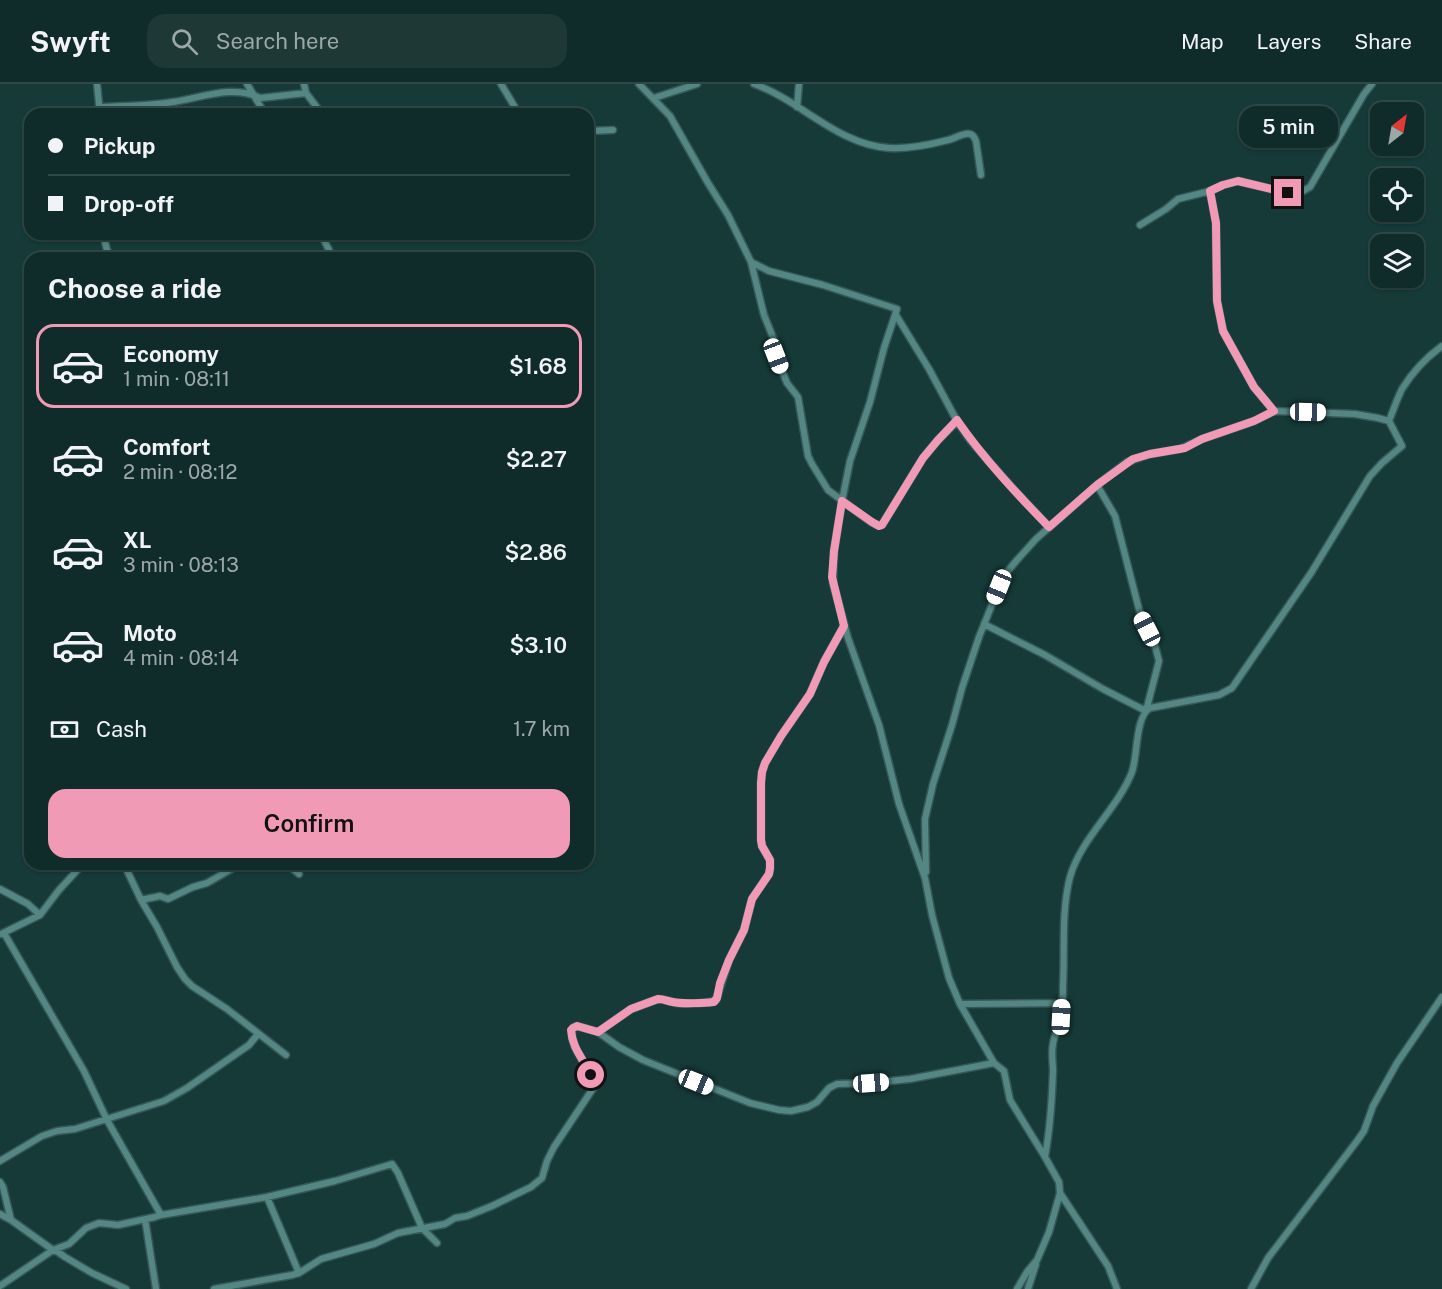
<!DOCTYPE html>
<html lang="en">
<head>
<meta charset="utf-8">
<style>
	:root { --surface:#102c2a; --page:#1e3836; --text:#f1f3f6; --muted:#9ca7a8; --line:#304847; --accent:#f09ab6 }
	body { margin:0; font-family:"Public Sans",sans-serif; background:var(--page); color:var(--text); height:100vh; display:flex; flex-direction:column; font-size:22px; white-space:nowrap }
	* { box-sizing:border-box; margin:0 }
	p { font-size:20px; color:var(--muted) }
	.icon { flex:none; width:33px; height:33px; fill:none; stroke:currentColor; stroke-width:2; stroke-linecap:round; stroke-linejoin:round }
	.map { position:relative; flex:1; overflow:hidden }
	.drawer { position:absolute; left:24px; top:168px; width:570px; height:618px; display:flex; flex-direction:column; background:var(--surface); border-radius:18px; box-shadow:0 2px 4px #0004,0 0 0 2px var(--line) }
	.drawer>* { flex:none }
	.hud { position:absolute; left:24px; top:24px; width:570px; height:132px; border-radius:18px; box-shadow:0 2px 4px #0004,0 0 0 2px var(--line); display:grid; align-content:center; height:132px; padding:0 24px; background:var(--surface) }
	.needle { width:39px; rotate:31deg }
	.controls { position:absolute; left:1370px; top:18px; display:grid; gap:12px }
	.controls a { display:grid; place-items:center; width:54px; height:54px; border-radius:12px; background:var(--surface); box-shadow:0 2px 4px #0004,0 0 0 2px var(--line); font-size:30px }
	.end { position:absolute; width:27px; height:27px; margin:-14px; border:8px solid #f09ab6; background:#111; box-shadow:0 0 0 3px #111 }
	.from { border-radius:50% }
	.bubble { position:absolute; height:42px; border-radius:18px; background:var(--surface); box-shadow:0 2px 4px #0004,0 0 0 2px var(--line); font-size:20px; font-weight:600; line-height:42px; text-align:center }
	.car { position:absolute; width:18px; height:36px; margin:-18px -9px; border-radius:8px; box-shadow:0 0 4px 2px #0007; background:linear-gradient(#fff 24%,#345 0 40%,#fff 0 76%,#345 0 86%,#fff 0) }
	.hud b { display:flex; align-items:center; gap:21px; height:57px; font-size:22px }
	.hud b+b { border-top:2px solid var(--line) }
	.hud i { width:15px; height:15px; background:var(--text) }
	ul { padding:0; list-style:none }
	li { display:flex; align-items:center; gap:18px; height:84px; margin:0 12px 9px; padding:0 12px; border:3px solid transparent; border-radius:18px }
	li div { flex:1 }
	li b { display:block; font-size:22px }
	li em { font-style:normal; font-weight:600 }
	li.selected { border-color:var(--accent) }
	li>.icon { width:54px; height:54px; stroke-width:1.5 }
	h2 { padding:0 24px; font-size:27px; line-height:72px }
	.pay { display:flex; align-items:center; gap:15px; height:66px; padding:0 24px; font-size:22px }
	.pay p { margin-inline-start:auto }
	.action { display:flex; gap:12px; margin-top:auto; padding:12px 24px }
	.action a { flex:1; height:69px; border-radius:18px; background:var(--accent); color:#111; font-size:24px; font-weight:600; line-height:69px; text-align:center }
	header { display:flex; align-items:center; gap:36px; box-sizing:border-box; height:84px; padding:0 30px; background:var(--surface); border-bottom:2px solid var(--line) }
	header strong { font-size:28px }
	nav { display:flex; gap:33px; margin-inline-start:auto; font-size:21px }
	.search { width:420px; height:54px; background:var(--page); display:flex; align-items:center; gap:15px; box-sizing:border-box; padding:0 21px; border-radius:18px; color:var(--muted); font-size:22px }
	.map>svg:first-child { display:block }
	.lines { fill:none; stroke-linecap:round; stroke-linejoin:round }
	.minor-casing { stroke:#365856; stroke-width:9 }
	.minor { stroke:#548784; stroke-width:6 }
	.route { stroke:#f09ab6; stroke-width:8 }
</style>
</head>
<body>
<header>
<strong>Swyft</strong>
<div class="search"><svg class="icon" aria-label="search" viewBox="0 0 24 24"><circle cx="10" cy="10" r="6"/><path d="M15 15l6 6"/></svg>Search here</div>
<nav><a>Map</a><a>Layers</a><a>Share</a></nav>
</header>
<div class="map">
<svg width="1442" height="1205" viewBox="0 0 1442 1205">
	<rect width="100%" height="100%" fill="#153a38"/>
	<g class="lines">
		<g class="minor-casing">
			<path id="minor" d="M97 0 100 30
				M247 0 265 30
				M304 0 306 9 322 30
				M501 0 519 30
				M639 0 670 32 708 99 728 131 751 178 764 231 774 256 776 272 787 299 798 313 808 372 812 380 828 406 871 438 877 441H882L923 374 938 356 957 337
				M754 0C800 16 838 61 889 64 909 65 929 61 948 56 954 55 964 48 970 50 974 51 974 53 976 57L981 91
				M654 14 697 0
				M99 23C124 22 149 22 173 18 201 14 233 0 260 14L306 9
				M797 23 799 0
				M588 47 613 46
				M1210 107 1223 101 1238 97 1288 109 1303 107 1310 103 1364 10 1372 0
				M1140 141 1166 125 1178 115 1210 107 1216 139 1217 217 1223 247 1254 303 1274 327
				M103 150 107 166 111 174
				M321 150 333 174
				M751 178 769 187 823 201 897 225 884 264 870 318 850 377 842 417 834 467 833 499 848 554 879 641 899 720 925 794 932 831 949 894 960 920 994 979 1004 987 1010 1016 1045 1073 1059 1098 1060 1109 1049 1148 1037 1176 1027 1188 1017 1205
				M896 231 929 285 957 337 970 356 1016 408 1049 443
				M984 540 1045 571 1103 605 1146 627 1159 577 1154 558 1141 533 1115 432 1097 401
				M124 780 141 816 157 843 177 883 185 895 192 902 227 925 286 971
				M287 780 299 790
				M926 788 925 735 933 700 952 641 962 604 979 553 999 503 1007 488 1017 476 1036 455 1097 401 1127 378 1150 370 1180 365 1202 355 1254 337 1274 327 1355 330 1378 334 1389 337C1393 327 1397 315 1402 305 1412 289 1427 273 1442 262
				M0 805 28 820 40 831
				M141 816 160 812 168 815 193 803 207 799 240 780
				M4 849 84 987 107 1036 161 1131
				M1 850 40 831 59 806 83 780
				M960 920 1062 919
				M598 948 619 963 643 976 750 1019 779 1026 791 1027 808 1023 817 1018 829 1004 837 1000 871 999 910 995 994 979
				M1045 1073C1050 1045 1052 1016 1053 987 1053 978 1051 969 1053 960 1054 951 1059 943 1061 934 1063 924 1063 912 1063 902 1065 866 1061 828 1070 793 1081 754 1117 726 1132 688 1138 671 1135 633 1150 624L1219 611 1232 604 1311 489 1370 392 1382 379 1402 362 1389 337
				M0 1077 42 1052 57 1047 75 1045 164 1017 187 1004 249 961 258 950
				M0 1098 3 1103 11 1136
				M1060 1109 1108 1182 1117 1205
				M267 1113 299 1189
				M0 1130 11 1136 53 1166 58 1168 65 1173 92 1189 126 1205
				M145 1135 156 1205
				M0 1202 53 1166 69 1160 86 1144 99 1139 118 1141 155 1133 161 1131 267 1113 335 1097 392 1080 398 1089 422 1144 437 1159
				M214 1205 292 1191 299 1189 321 1175 374 1160 398 1149 445 1140 455 1134 467 1132 492 1122 531 1103 542 1094 547 1077 554 1063 594 1003C593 983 566 963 573 944L577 942 598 948 631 925 658 915C665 915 670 918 677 919 686 920 708 920 716 916L729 876 744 846 752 815 769 790 770 785V776L762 762 761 756V699L762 688 765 679 781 652 810 610 824 578 844 542
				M1028 1205 1036 1180
				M1251 1205 1268 1174 1357 1057 1364 1047 1373 1022 1397 979 1442 913"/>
		</g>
		<use href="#minor" class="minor"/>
	</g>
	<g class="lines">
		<path class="route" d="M591 991C584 976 572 964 571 946L573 944 577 942 598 948 631 925 658 915C664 915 667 917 673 918 681 920 706 919 714 918L717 914 720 899 729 876 744 846 752 815 769 790 770 784V776L762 762 761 756V699L762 688 765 679 781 652 810 610 824 578 844 542 832 493 834 467 842 417 872 438 879 442 882 441 923 374 938 356 957 336C984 375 1016 409 1049 443L1097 401 1133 375 1150 370 1185 364 1202 355 1254 337 1274 327 1254 303 1223 247 1217 217 1216 139 1210 107 1223 101 1238 97 1288 109"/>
	</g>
</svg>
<div class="controls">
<a><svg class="needle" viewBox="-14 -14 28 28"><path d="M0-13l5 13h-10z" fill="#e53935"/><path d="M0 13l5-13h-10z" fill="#9ca7a8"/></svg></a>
<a><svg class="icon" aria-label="locate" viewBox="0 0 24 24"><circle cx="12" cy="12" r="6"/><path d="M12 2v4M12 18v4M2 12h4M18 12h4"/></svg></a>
<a><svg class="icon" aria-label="layers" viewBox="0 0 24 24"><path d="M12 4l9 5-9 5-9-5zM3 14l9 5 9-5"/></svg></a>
</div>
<i class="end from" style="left:591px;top:991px"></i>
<i class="end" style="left:1288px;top:109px"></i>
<div class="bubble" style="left:1239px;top:22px;width:99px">5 min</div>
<i class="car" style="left:776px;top:272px;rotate:159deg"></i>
<i class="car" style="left:1308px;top:328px;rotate:91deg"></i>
<i class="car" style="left:999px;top:503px;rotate:202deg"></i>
<i class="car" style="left:1147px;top:545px;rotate:333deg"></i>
<i class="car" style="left:1061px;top:933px;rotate:3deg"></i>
<i class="car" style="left:696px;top:998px;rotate:112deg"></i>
<i class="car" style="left:871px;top:999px;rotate:86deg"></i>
<div class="hud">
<b><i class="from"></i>Pickup</b>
<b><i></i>Drop-off</b>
</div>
<section class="drawer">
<h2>Choose a ride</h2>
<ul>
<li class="selected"><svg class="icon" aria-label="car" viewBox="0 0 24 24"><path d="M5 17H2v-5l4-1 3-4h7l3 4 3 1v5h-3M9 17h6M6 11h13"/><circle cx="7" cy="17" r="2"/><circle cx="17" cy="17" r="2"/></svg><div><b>Economy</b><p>1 min · 08:11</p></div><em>$1.68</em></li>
<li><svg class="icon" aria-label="car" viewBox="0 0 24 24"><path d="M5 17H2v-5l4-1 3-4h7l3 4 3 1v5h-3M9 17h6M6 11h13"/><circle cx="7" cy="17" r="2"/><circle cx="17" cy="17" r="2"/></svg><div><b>Comfort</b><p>2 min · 08:12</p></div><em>$2.27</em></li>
<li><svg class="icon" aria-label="car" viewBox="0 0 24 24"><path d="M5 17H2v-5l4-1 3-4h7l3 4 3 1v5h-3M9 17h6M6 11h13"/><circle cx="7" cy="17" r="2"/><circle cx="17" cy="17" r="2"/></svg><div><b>XL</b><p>3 min · 08:13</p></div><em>$2.86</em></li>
<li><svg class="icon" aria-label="car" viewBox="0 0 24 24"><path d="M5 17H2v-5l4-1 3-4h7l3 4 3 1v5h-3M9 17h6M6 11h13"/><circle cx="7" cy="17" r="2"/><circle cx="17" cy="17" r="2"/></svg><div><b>Moto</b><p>4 min · 08:14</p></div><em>$3.10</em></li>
</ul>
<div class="pay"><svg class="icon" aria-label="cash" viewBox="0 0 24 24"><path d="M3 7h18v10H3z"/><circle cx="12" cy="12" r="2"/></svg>Cash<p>1.7 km</p></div>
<div class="action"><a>Confirm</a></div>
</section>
</div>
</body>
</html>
